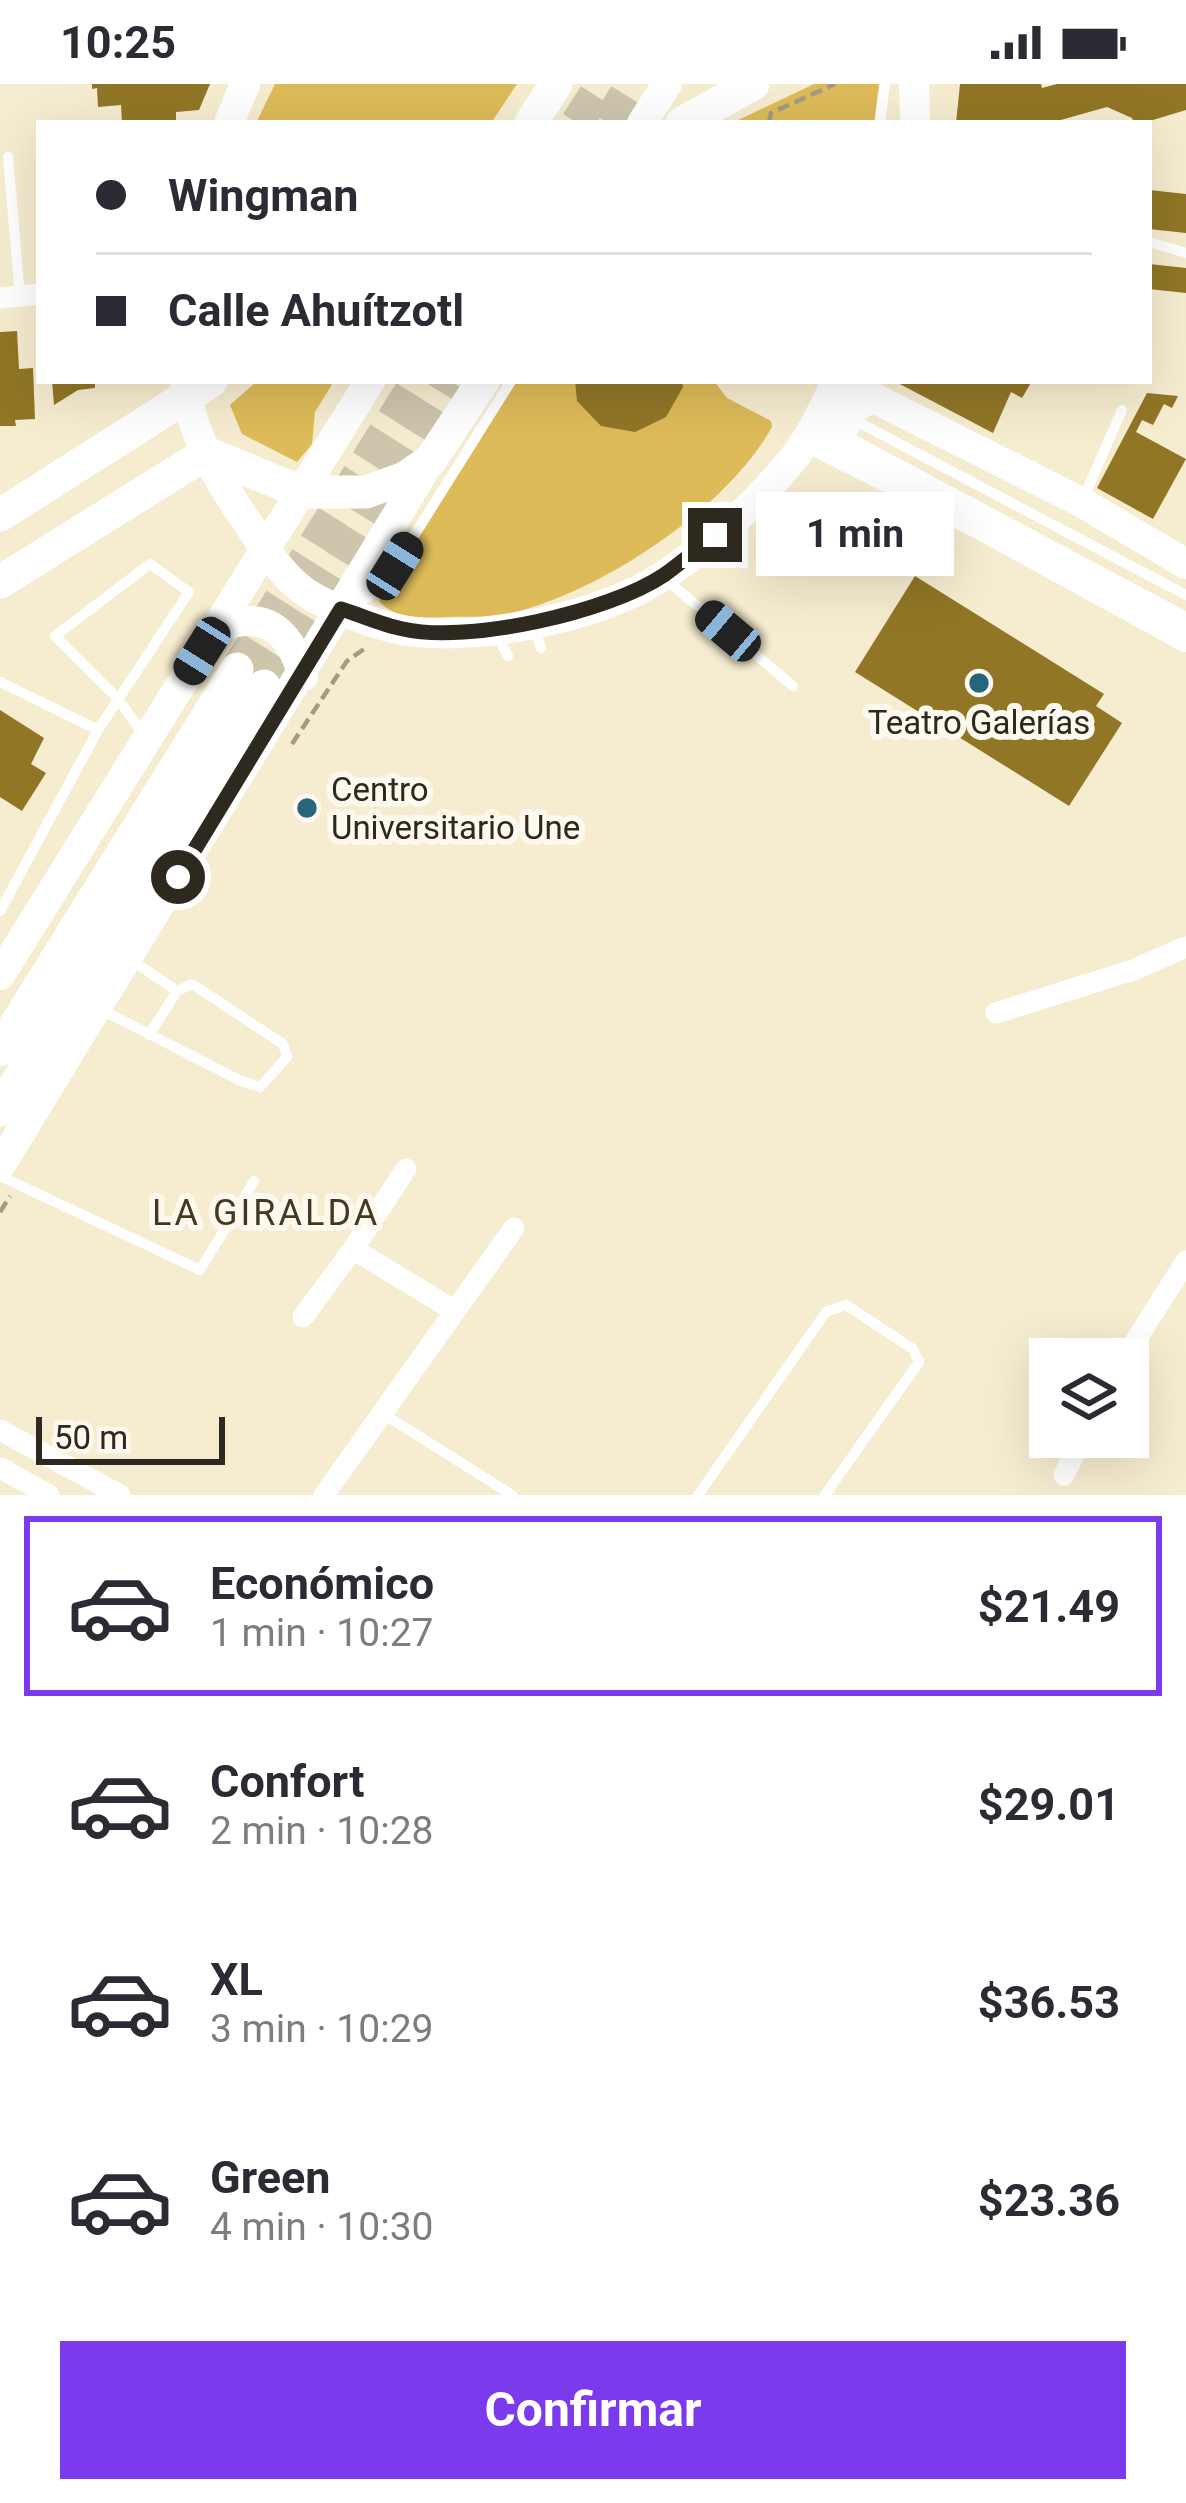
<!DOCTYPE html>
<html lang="es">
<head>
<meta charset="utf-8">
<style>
	:root { --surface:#fff; --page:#f2f2f3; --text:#2b2b33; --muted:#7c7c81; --line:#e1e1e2; --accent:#7c3aed }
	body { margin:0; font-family:Roboto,sans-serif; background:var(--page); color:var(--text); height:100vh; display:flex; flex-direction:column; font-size:45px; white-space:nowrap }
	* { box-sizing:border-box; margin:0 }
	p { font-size:39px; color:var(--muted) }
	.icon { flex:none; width:66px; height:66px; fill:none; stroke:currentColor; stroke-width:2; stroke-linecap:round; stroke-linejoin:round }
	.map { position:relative; height:1411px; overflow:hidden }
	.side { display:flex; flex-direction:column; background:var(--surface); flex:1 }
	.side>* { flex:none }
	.top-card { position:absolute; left:36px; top:36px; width:1116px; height:264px; border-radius:0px; box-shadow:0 12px 48px #0002; display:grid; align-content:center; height:264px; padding:0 60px; background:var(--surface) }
	.buttons { position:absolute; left:1029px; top:1254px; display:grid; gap:24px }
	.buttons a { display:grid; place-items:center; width:120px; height:120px; border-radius:0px; background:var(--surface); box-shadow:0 12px 48px #0002; font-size:60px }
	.scale { position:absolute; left:36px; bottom:30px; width:189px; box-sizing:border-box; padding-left:12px; border:6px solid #2d291f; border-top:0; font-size:33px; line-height:42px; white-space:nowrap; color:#2d291f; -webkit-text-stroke:9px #fdf9ee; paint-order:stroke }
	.end { position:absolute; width:54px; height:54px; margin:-27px; border:15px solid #2d291f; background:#fff; box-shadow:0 0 0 6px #fff }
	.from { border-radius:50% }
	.bubble { position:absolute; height:84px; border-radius:0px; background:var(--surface); box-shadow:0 12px 48px #0002; font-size:39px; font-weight:700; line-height:84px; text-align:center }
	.car { position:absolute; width:36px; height:72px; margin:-36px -18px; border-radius:15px; box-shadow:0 0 9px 3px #0007; background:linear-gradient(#222 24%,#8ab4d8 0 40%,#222 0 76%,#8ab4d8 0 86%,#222 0) }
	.top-card b { display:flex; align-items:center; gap:42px; height:114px; font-size:45px }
	.top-card b+b { border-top:3px solid var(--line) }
	.top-card i { width:30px; height:30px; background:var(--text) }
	ul { padding:21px 0 0; list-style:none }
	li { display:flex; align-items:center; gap:36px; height:180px; margin:0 24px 18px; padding:0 36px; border:6px solid transparent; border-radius:0px }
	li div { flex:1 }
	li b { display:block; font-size:45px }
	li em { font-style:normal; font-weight:700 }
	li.on { border-color:var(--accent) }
	li>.icon { width:108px; height:108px; stroke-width:1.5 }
	.button { display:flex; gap:24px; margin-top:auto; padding:24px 60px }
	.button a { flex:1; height:138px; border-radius:0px; background:var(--accent); color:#fff; font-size:48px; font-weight:700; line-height:138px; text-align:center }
	.status { display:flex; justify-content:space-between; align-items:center; height:84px; padding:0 60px; background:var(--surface); direction:ltr }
	.status svg { height:33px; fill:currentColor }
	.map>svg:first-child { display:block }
	.green { fill:#ddbb59 }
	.building { fill:#917626 }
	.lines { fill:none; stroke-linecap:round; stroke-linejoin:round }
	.primary-tunnel { stroke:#cec5ad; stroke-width:33; stroke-dasharray:33 16; stroke-linecap:butt }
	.path { stroke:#a29a86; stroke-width:4.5; stroke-dasharray:12 6; stroke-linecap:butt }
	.lane { stroke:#fff; stroke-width:10 }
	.street { stroke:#fff; stroke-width:21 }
	.secondary { stroke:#fff; stroke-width:30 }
	.primary { stroke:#fff; stroke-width:33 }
	.route { stroke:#2d291f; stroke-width:15 }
	.poi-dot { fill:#26657b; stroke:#fdf9ee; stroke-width:4.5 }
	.labels { text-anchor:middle; stroke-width:12; stroke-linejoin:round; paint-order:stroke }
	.poi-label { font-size:33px; fill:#2d291f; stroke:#fdf9ee }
	.neighbourhood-label { font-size:36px; letter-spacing:3px; fill:#413922; stroke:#fdf9ee }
</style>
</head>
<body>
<div class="status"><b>10:25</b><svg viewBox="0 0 49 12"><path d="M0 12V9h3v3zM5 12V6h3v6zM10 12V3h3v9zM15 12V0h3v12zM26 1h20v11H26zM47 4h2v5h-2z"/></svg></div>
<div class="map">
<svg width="1186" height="1411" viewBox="0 0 1186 1411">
	<rect width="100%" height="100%" fill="#f6ecd0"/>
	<path class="green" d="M275 0H517L491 39H256Z
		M814 0H879L874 39H732Z
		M257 297H334L315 328 312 360 297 378 242 350 230 321Z
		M517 297H714L727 314 771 337 772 343C726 426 597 511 504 531 486 534 466 532 448 533 424 534 395 536 379 517Z"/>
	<path class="building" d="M92 0H210L199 26 176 28V39H122L121 21 98 23 97 4 92 5Z
		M960 0H1041L1042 4 1057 0H1186V26L1143 39H1134L1132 34 1107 23 1050 39H956Z
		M1149 106 1186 110V149L1149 145Z
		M1149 180 1186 184V209L1149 205Z
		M17 247 19 285 33 284 35 335 15 336 16 342H0V248Z
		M52 297H95V304L78 306 54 321Z
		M575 297H682L683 303 666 333 635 348 601 342 577 317Z
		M894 297H1032L1022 314 1011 308 993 349Z
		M1147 309 1178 312 1172 324 1164 320 1153 341 1142 336 1136 348 1186 375 1153 435 1097 404Z
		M915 492 1104 610 1096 622 1122 639 1069 722 855 588Z
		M0 626 44 654 31 680 46 689 22 727 0 713Z"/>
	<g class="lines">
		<path class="primary-tunnel" d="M577 39 602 0
			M608 39 632 0
			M237 585 417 297
			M264 602 450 297"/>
		<path class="path" d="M769 39 771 29 835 0
			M292 660 347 577 364 565
			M0 1128 10 1112"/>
		<path class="lane" d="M880 39 885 0
			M8 73 20 212
			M1149 158 1186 169
			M1083 415 1122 326
			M665 495 793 602
			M1186 511 858 338 850 354 1186 533
			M350 521 369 513 395 482 511 297
			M534 542 541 564
			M496 550 508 572
			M0 598 98 646
			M0 827 98 646 189 508 150 480 55 552 119 616 145 653
			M130 875 177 907
			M100 925 241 997 260 1003 287 973 283 960 192 900 177 907 149 951
			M0 1092 200 1186 254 1097
			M382 1329 512 1411
			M698 1411 826 1228 846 1221 913 1265 919 1278 825 1411"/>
		<path class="street" d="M0 214 39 210
			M996 929 1133 886 1186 863
			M353 1165 406 1085
			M303 1233 353 1165 455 1227
			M1124 1275 1186 1177
			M0 1346 120 1411
			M0 1384 49 1411
			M1064 1391 1083 1353
			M324 1411 514 1144"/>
		<path class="secondary" d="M914 0 915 39
			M229 39 245 0
			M642 39 667 0
			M185 297C189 347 219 398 247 438 262 461 282 492 305 508 327 523 381 543 408 547 482 557 600 533 663 492 710 461 756 420 792 376 811 353 823 324 837 297
			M840 297 1081 418 1186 480
			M808 353 980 440 1186 553
			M842 370C832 341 847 324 873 314
			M215 545C263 524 290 545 303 592
			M0 891 370 297
			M0 1082 430 377"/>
		<path class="primary" d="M531 39 556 0
			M682 39 753 0
			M0 431 211 297
			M0 498 207 369 301 408H366L405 394 430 377 483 297
			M0 966 237 585
			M0 1026 264 602"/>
	</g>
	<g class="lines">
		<path class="route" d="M178 793 341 525C361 531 382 541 403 545 468 560 609 528 664 491 681 479 698 464 715 451"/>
	</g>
	<g class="poi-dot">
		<circle cx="979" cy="599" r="12"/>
		<circle cx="307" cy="724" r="12"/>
	</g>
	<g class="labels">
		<g class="poi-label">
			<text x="979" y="650">Teatro Galerías</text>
			<text x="331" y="717" text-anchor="start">Centro<tspan x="331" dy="38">Universitario Une</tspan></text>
		</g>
		<g class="neighbourhood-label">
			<text x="266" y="1141">LA GIRALDA</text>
		</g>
	</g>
</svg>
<div class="buttons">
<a><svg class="icon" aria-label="layers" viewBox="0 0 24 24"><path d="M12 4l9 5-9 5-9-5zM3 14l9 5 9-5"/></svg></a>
</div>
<div class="scale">50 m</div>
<i class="end from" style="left:178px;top:793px"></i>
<i class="end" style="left:715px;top:451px"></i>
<div class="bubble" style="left:756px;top:408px;width:198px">1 min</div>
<i class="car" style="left:395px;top:482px;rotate:32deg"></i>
<i class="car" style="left:728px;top:547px;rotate:310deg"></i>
<i class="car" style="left:202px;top:567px;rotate:212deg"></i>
<div class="top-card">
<b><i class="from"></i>Wingman</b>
<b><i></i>Calle Ahuítzotl</b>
</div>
</div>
<section class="side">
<ul>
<li class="on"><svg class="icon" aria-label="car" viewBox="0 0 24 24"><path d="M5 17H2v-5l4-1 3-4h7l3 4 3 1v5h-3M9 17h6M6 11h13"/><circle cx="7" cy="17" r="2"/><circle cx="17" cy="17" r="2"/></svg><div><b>Económico</b><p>1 min · 10:27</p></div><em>$21.49</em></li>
<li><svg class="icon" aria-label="car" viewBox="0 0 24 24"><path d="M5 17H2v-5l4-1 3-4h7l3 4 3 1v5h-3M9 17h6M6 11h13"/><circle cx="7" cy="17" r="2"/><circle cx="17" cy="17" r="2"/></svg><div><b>Confort</b><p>2 min · 10:28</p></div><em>$29.01</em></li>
<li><svg class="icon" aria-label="car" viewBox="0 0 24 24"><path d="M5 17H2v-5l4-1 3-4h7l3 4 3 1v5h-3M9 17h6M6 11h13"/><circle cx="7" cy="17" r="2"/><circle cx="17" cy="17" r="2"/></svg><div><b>XL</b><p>3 min · 10:29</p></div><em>$36.53</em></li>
<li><svg class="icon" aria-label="car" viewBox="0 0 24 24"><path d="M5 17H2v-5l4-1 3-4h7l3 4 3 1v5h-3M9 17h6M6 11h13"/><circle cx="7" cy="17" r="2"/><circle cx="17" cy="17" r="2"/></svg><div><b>Green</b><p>4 min · 10:30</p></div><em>$23.36</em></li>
</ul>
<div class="button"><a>Confirmar</a></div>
</section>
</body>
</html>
